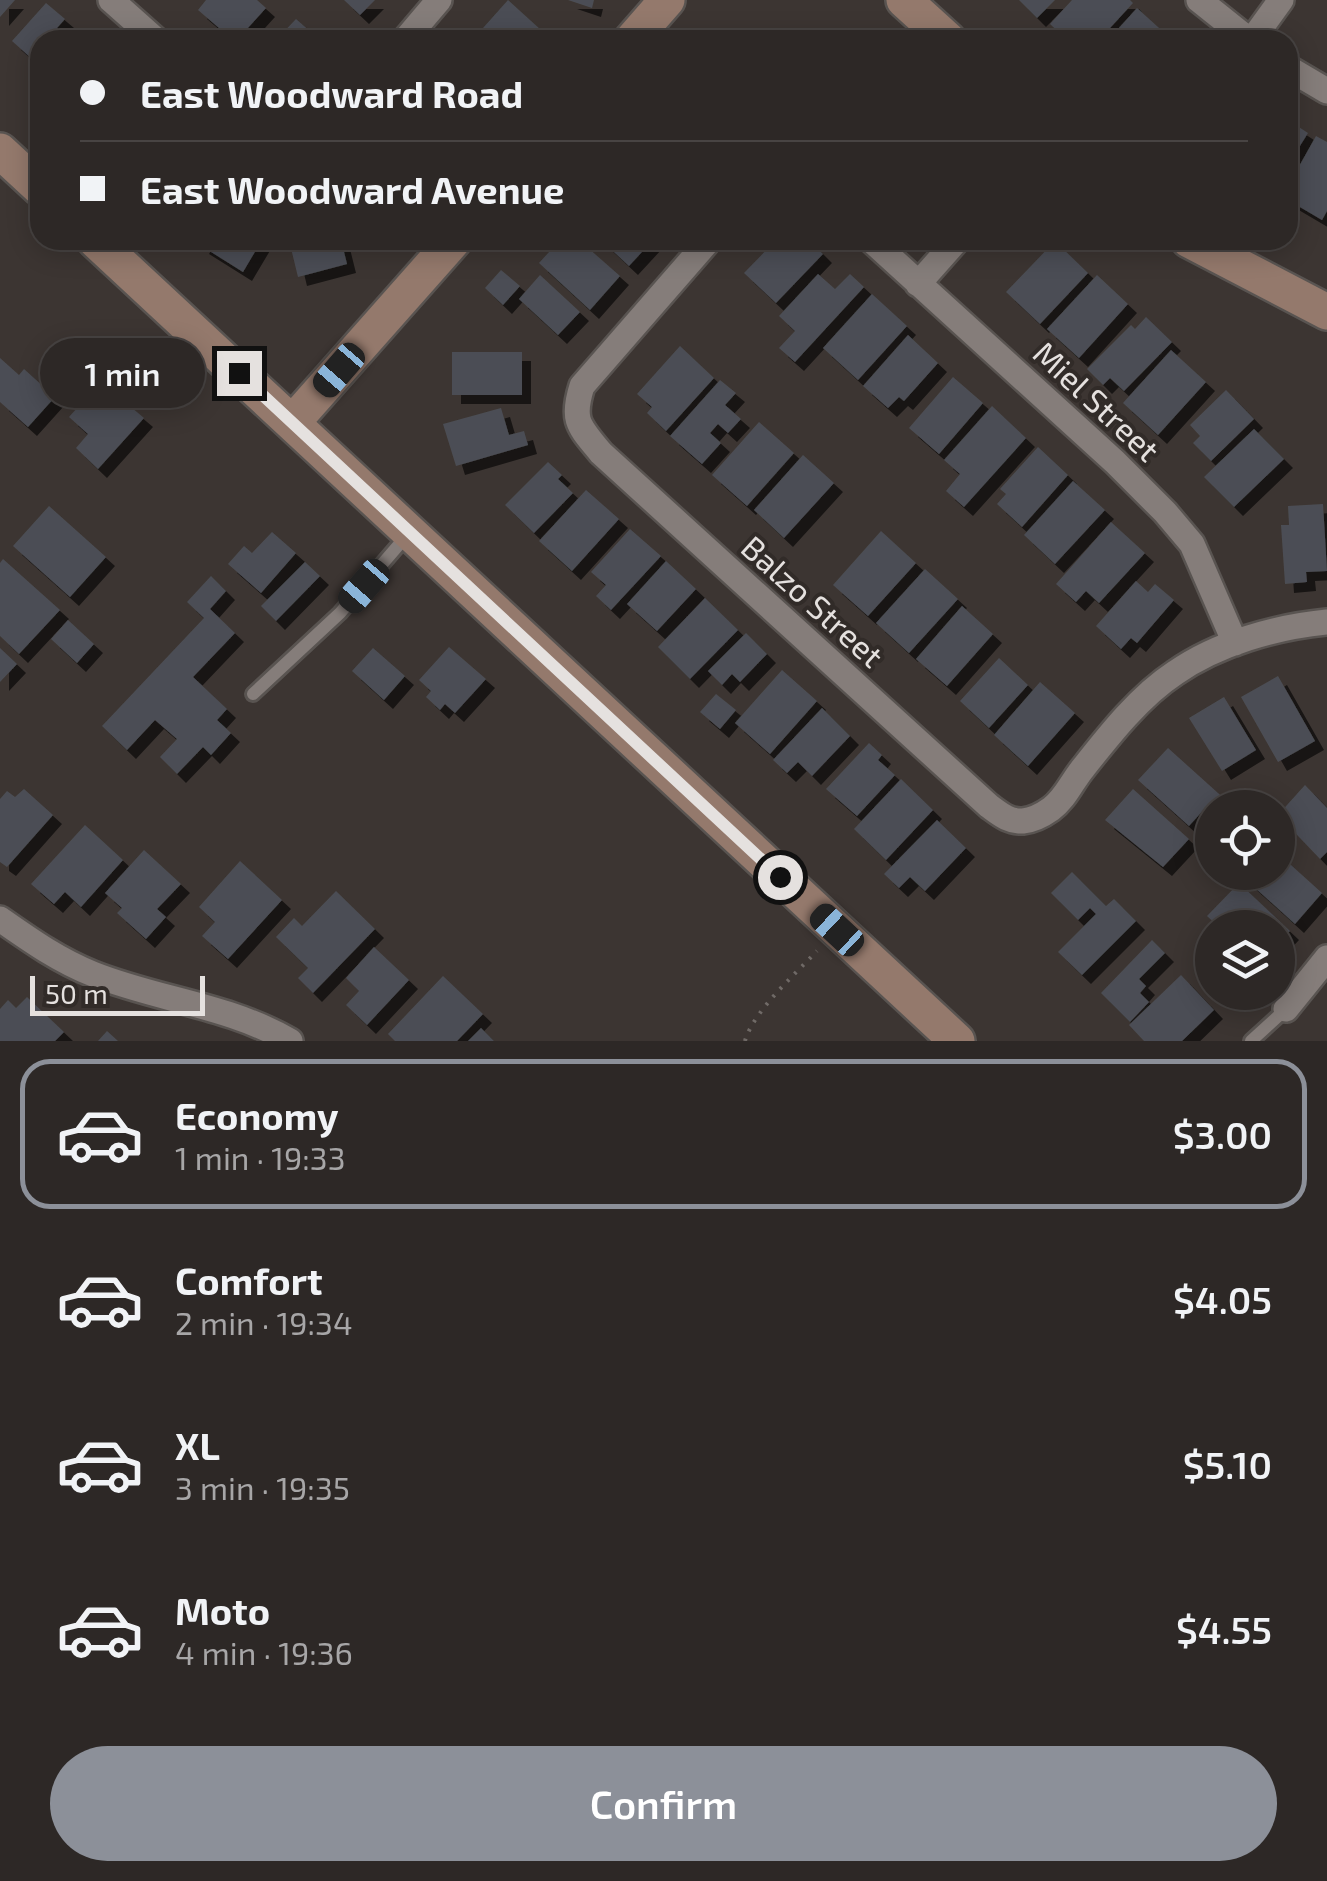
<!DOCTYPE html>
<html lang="en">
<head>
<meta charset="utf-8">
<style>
	:root { --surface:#2d2826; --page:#393432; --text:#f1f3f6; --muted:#a7a6a7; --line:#484443; --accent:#8c9099 }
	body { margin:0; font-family:"Exo 2",sans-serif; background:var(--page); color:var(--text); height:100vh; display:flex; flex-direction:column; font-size:38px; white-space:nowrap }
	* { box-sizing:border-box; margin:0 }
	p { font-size:32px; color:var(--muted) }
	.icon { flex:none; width:55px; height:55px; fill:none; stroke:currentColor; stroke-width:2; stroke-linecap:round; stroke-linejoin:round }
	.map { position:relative; height:1041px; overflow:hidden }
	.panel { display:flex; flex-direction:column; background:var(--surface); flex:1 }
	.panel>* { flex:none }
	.top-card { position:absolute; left:30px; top:30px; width:1268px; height:220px; border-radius:30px; box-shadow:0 5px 25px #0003,0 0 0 2px var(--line); display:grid; align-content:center; height:220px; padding:0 50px; background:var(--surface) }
	.buttons { position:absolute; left:1195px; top:790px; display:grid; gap:20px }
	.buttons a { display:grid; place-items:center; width:100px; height:100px; border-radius:50%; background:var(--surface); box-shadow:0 5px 25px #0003,0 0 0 2px var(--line); font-size:50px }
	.scale { position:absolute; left:30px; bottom:25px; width:175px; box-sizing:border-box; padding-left:10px; border:5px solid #e5e1df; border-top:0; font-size:28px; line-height:35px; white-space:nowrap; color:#e5e1df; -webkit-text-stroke:8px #312b28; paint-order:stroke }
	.end { position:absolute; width:45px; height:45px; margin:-22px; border:12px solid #e5e1df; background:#111; box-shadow:0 0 0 5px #111 }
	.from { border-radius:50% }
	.bubble { position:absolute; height:70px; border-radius:35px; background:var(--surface); box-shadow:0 5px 25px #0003,0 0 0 2px var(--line); font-size:32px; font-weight:600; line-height:70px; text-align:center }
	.car { position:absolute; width:30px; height:60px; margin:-30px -15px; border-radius:12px; box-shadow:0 0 8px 2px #0007; background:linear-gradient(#222 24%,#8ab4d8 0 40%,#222 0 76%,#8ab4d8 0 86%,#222 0) }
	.top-card b { display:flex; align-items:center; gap:35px; height:95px; font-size:38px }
	.top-card b+b { border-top:2px solid var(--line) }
	.top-card i { width:25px; height:25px; background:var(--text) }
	ul { padding:18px 0 0; list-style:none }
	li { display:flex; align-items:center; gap:30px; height:150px; margin:0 20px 15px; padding:0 30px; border:5px solid transparent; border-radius:30px }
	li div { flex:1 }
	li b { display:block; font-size:38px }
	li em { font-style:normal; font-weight:600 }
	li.selected { border-color:var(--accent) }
	li>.icon { width:90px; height:90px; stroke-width:1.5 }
	.cta { display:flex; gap:20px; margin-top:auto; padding:20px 50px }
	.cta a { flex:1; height:115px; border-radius:60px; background:var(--accent); color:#fff; font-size:40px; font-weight:600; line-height:115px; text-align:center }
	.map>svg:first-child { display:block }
	.building { fill:#4c4e54; filter:url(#shadow) }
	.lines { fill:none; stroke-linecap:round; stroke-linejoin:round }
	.lane-casing { stroke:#595451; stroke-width:18 }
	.street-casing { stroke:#595451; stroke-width:30 }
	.secondary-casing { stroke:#595451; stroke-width:40 }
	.path { stroke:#706a67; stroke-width:4; stroke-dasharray:2.5 8; stroke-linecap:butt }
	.lane { stroke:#857d7a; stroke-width:12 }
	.street { stroke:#857d7a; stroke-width:25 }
	.secondary { stroke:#94796c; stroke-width:35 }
	.route { stroke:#e5e1df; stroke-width:12 }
	.labels { text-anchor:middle; stroke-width:8; stroke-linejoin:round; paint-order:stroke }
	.street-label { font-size:32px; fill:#e5e1df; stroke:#312b28 }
</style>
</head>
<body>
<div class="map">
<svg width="1327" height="1041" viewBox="0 0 1327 1041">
	<defs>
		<filter id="shadow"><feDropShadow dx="9" dy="9" stdDeviation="0" flood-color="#0009"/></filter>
	</defs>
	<rect width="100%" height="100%" fill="#3c3532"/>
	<path class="building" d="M0 0H15L0 17Z
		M206 0H257L266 8 237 40H233L198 10Z
		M344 0H375L360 15Z
		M508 0 552 40H479L475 37Z
		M568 0H594L592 8Z
		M1019 0H1055L1037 18Z
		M1072 0H1130L1133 3 1099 40H1067L1050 24Z
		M46 3 65 19 57 28 71 40H40V66L12 41Z
		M1137 8 1169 37 1166 40H1108Z
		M296 19 320 40H276Z
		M1288 120 1308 133 1288 165Z
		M1316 136 1327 142V211L1322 220 1288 200V186Z
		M203 240H262L243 272 200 245Z
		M289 240H341L347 264 298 277Z
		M560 240H579L620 276 590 310 539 263Z
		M601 240H653L629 266Z
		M776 240H809L823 254 776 303 744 273Z
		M1055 241 1088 273 1040 324 1006 292Z
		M501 270 520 286 503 305 485 288Z
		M818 274 835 289 850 274 864 287 795 362 779 348 795 331 779 316Z
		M540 275 580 312 558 335 519 299Z
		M1097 275 1128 304 1079 358 1047 329Z
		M872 294 907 326 858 380 823 348Z
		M1146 317 1172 342 1124 391 1110 378 1103 385 1087 369 1131 325 1135 329Z
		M908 335 938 363 904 401 899 397 888 408 863 386Z
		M680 346 714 378 666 431 647 413 652 407 637 394Z
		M1171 350 1206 382 1158 435 1123 403Z
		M452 352H522V395H452Z
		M0 358 19 375 24 369 55 397 28 427 0 402Z
		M116 365 140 386 125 402 144 418 98 469 76 448 88 434 69 417Z
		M953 377 983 403 939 454 909 428Z
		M720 380 736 393 725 405 741 419 728 433 718 424 710 433 721 443 702 464 670 436Z
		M1226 390 1254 419 1211 461 1193 443 1200 436 1190 425Z
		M992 406 1026 438 964 507 946 491 960 474 944 460Z
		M501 408 509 435 524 431 528 445 456 466 443 424Z
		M759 422 794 453 747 506 712 475Z
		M1254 429 1284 459 1234 507 1204 477Z
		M1038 447 1068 475 1022 527 997 504 1006 494 1000 489Z
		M803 455 834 483 784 538 754 510Z
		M548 462 562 475 558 479 573 493 534 533 505 505Z
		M1073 481 1105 510 1055 564 1024 535Z
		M586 490 619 519 572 571 539 541Z
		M1323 504 1327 571 1306 572 1307 582 1285 584 1281 525H1289L1288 506Z
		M49 506 106 557 70 597 13 546Z
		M1111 522 1145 553 1099 603 1086 591 1076 602 1056 584Z
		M630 529 661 556 611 610 596 596 606 585 591 572Z
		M881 531 916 563 868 616 833 585Z
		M272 532 296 553 261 593 228 564 244 546 252 553Z
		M3 559 60 610 19 654 0 636V563Z
		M666 561 696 589 657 631 627 604Z
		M305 562 320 576 276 621 261 606Z
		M925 569 958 599 909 653 876 623Z
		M211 576 226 591 210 609 235 633 193 677 227 709 217 720 231 733 211 755 203 747 177 774 160 757 177 739 155 720 127 750 102 726 204 618 187 602Z
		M1136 581 1148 592 1155 584 1174 600 1137 643 1131 638 1121 649 1096 626Z
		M705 598 738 630 690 679 658 647Z
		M962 606 993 634 947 686 916 659Z
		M68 620 94 644 77 663 51 639Z
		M746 633 767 654 740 682 732 674 722 685 708 671Z
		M449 647 486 679 455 713 445 704 440 710 426 697 431 691 419 680Z
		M0 648 17 664 0 682Z
		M373 648 405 676 384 700 352 671Z
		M999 658 1028 685 989 728 960 701Z
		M782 670 817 701 770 754 735 723Z
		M1278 676 1315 741 1278 762 1241 697Z
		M1040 682 1075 713 1028 766 994 735Z
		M716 694 736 710 720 729 700 712Z
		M1224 697 1256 750 1222 771 1189 718Z
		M822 708 850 736 812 776 798 762 787 773 773 760Z
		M869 743 882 755 878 760 895 775 857 816 826 789Z
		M1168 748 1228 802 1223 808 1208 805 1189 826 1138 780Z
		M901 779 933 810 886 860 854 829Z
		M1305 785 1327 808V852L1320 859 1278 815Z
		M24 789 53 815 7 867 0 862V799L7 791 15 797Z
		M1133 789 1189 839 1163 867 1105 820Z
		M937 820 966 848 925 891 910 877 899 888 884 874Z
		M85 825 123 860 81 907 65 892 54 904 31 884Z
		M144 850 181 884 157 909 166 917 146 939 117 913 122 908 105 893Z
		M1281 856 1322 893 1295 924 1243 877 1247 872H1278Z
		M240 861 282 900 228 959 202 936 215 922 199 907Z
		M1072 872 1106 906 1114 899 1136 921 1082 975 1058 952 1096 914 1090 908 1078 920 1051 893Z
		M1239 883 1290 931 1278 944V928H1220L1207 916Z
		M336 891 375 929 313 993 298 978 308 968 276 937 294 918 302 926Z
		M1152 940 1165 953 1139 979 1146 986 1140 993 1149 1002 1130 1022 1101 993Z
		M374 947 409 980 367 1025 346 1005 359 991 346 978Z
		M1181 975 1214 1010 1182 1041H1144L1129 1025Z
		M443 976 483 1014 457 1041H395L388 1034Z
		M27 997 64 1032 55 1041H0V1009L8 1000 16 1008Z
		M481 1028 494 1041H468Z
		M107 1031 118 1041H98Z"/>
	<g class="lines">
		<g class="lane-casing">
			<path id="lane" d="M253 694 340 613 409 533
				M1251 1041 1286 1009"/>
		</g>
		<g class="street-casing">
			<path id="street" d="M111 0 156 40
				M1199 0 1249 40
				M405 40 439 0
				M1252 40 1281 0
				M1288 68 1327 91
				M709 240 582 386C571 421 579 426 601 453L989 806C1000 814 1009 822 1023 821 1033 820 1044 814 1051 809 1066 798 1072 781 1084 767 1110 734 1140 696 1175 673 1218 643 1276 627 1327 622
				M871 240 1115 462 1165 512 1192 544 1235 643
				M918 284 957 240
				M0 919C30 940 58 960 93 974 158 1000 228 1005 290 1041
				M1286 1009 1327 958"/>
		</g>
		<g class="secondary-casing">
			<path id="secondary" d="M904 0 948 40
				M632 40 667 0
				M0 151 40 188
				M95 240 957 1041
				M1189 240 1327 312
				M293 422 454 240"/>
		</g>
		<path class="path" d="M745 1041C753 1012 795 974 817 951"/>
		<use href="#lane" class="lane"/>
		<use href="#street" class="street"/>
		<use href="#secondary" class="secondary"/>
	</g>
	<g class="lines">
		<path class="route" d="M239 373 780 877"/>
	</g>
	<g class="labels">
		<g class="street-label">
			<text transform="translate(1096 402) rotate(43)" y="11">Miel Street</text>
			<text transform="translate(812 602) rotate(42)" y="11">Balzo Street</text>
		</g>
	</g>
</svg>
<div class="buttons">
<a><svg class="icon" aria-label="locate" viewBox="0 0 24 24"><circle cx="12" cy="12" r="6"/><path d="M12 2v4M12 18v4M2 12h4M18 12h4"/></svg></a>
<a><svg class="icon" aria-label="layers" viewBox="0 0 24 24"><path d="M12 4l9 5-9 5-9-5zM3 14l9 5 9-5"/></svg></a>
</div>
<div class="scale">50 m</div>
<i class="end from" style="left:780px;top:877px"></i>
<i class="end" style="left:239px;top:373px"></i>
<div class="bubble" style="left:40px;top:338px;width:165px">1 min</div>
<i class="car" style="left:339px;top:370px;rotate:221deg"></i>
<i class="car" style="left:364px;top:586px;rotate:221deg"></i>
<i class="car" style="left:837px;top:930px;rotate:313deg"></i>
<div class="top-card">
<b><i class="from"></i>East Woodward Road</b>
<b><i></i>East Woodward Avenue</b>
</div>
</div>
<section class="panel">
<ul>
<li class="selected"><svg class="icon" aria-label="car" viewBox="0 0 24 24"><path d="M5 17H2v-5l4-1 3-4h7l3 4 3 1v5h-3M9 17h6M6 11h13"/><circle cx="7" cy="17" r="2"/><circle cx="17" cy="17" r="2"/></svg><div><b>Economy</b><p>1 min · 19:33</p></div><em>$3.00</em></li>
<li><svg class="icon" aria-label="car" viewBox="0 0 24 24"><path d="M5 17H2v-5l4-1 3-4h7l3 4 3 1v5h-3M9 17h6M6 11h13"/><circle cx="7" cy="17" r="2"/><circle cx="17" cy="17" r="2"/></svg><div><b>Comfort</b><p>2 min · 19:34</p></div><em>$4.05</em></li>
<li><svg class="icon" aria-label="car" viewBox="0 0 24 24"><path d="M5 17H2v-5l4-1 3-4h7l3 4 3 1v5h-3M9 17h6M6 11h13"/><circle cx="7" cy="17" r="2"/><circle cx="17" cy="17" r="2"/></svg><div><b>XL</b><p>3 min · 19:35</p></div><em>$5.10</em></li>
<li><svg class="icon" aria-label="car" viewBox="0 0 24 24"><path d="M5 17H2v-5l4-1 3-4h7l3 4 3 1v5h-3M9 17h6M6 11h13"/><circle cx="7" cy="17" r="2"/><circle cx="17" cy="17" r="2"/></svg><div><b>Moto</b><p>4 min · 19:36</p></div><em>$4.55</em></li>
</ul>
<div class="cta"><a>Confirm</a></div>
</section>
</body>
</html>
